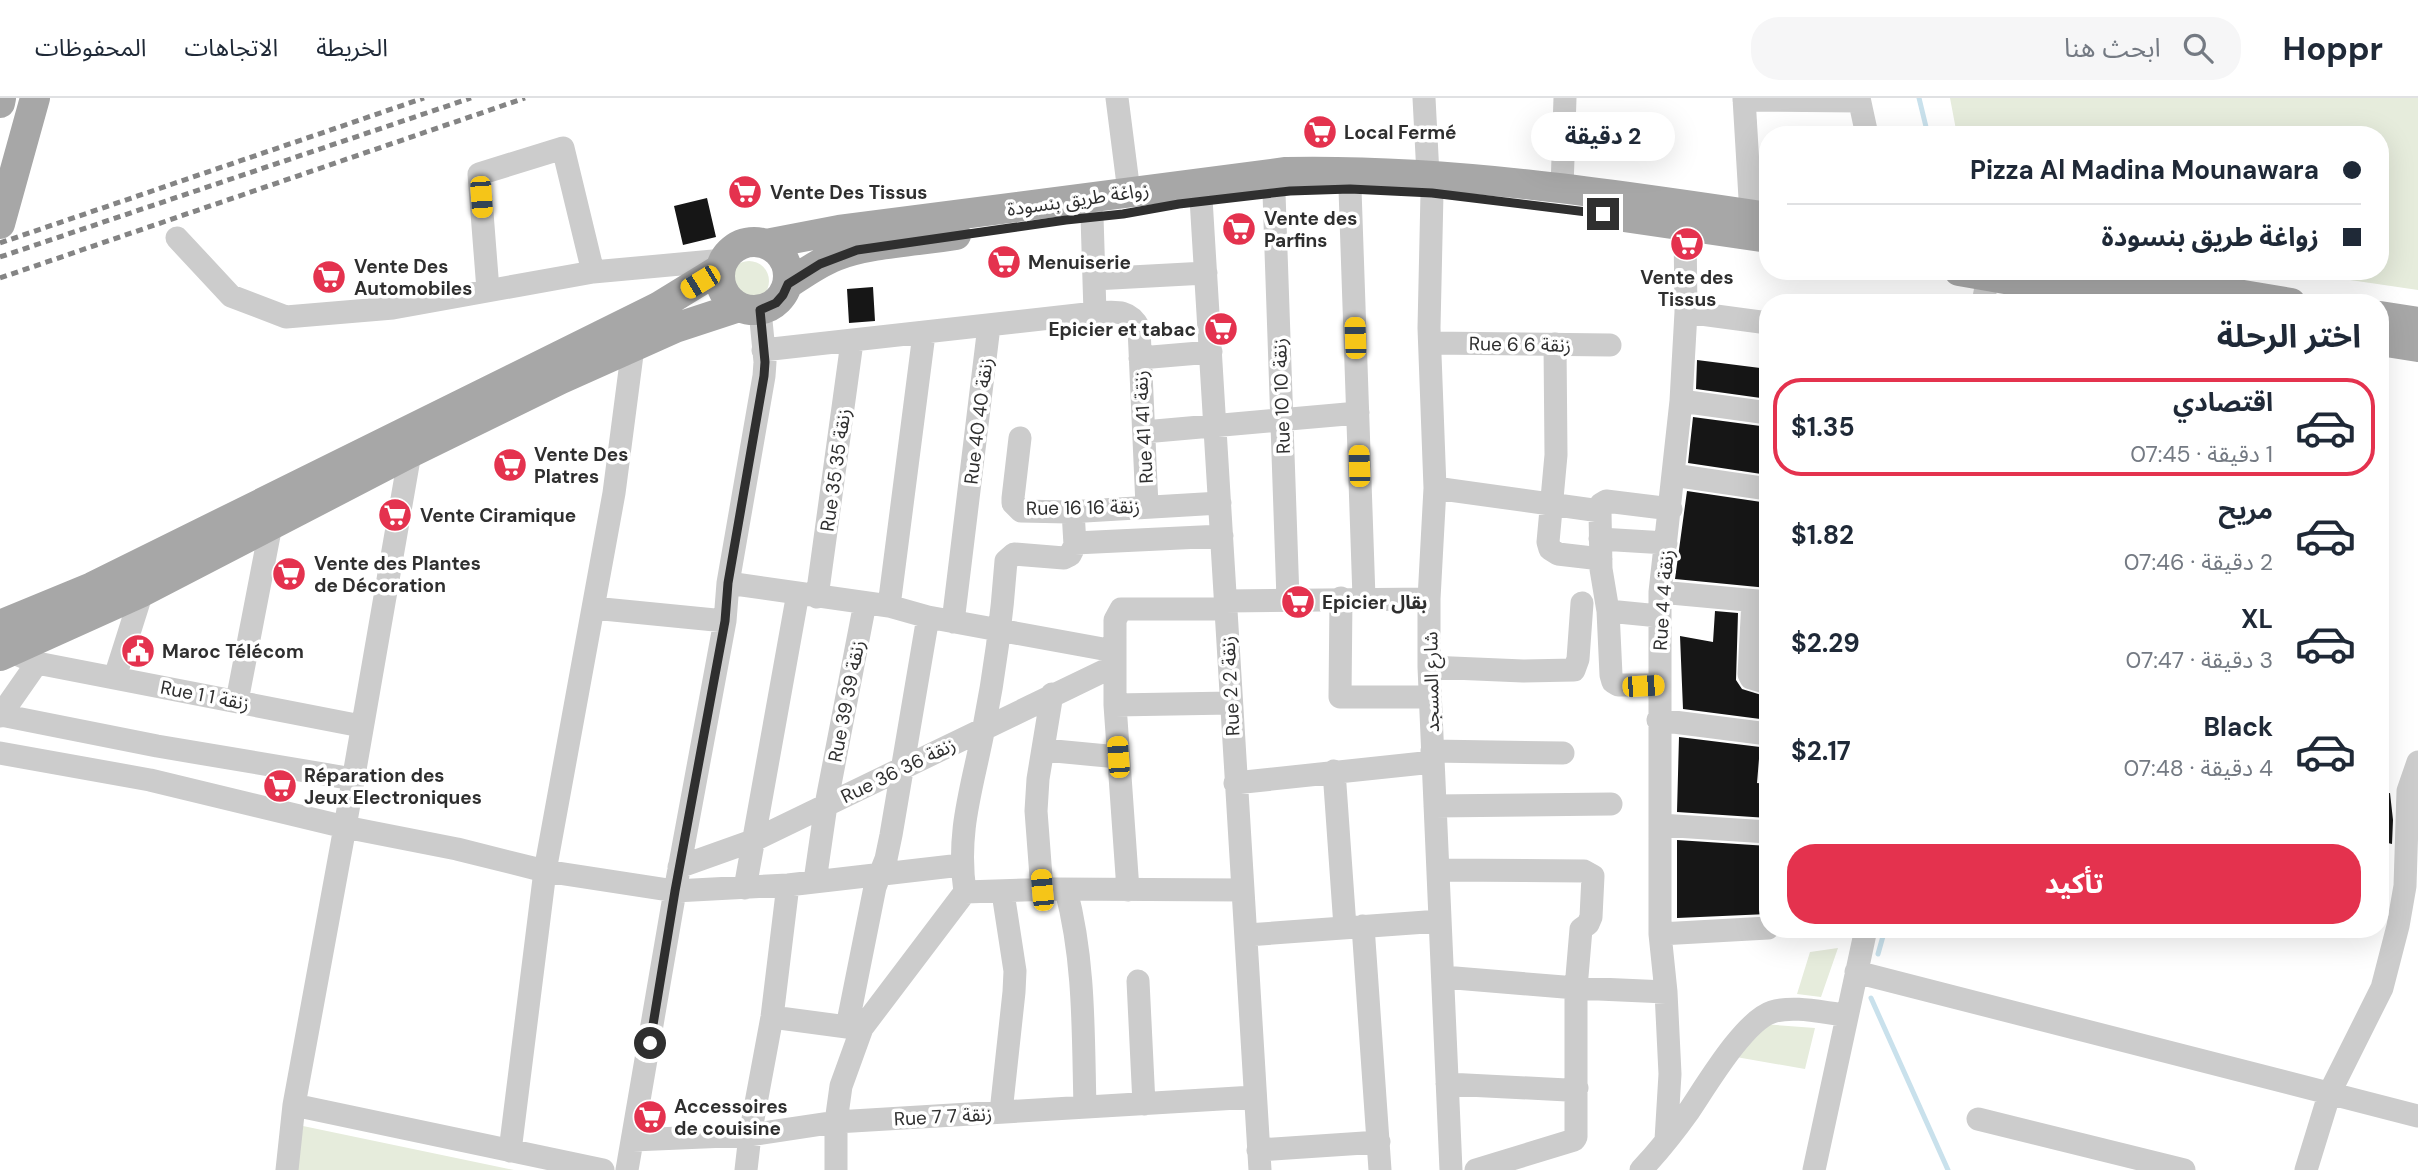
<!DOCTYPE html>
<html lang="ar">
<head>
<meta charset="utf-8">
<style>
	:root { --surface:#fff; --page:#f6f6f7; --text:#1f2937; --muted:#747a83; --line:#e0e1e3; --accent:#e4324e }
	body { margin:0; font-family:"DM Sans","Noto Sans Arabic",sans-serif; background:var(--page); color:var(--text); direction:rtl; height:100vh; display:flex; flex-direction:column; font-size:26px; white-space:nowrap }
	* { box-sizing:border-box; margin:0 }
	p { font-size:23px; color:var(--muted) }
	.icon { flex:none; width:38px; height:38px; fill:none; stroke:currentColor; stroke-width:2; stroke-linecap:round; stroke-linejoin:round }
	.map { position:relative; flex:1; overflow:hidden; direction:ltr }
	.side { position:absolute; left:1759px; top:196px; width:630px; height:644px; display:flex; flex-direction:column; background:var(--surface); border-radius:28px; box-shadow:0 7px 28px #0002; direction:rtl }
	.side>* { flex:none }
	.hud { position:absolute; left:1759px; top:28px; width:630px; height:154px; border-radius:28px; box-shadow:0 7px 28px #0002; direction:rtl; display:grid; align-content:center; height:154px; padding:0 28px; background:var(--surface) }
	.end { position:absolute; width:32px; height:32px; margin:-16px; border:9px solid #2f2f2f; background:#fff; box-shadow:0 0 0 4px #fff }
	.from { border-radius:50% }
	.bubble { position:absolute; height:49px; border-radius:24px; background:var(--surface); box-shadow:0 7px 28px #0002; font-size:23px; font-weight:700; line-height:49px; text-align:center; direction:rtl }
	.car { position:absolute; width:21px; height:42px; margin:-21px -10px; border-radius:9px; box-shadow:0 0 5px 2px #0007; background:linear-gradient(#f5c518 24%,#345 0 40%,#f5c518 0 76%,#345 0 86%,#f5c518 0) }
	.hud b { display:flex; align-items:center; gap:24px; height:66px; font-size:26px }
	.hud b+b { border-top:2px solid var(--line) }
	.hud i { width:18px; height:18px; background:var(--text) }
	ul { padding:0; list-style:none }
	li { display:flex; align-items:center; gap:21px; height:98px; margin:0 14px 10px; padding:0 14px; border:4px solid transparent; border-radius:28px }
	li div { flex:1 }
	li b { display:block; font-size:26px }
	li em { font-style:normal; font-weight:700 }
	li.on { border-color:var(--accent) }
	li>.icon { width:63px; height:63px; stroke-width:1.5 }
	h2 { padding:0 28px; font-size:32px; line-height:84px }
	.button { display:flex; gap:14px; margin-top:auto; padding:14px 28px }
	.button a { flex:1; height:80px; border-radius:28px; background:var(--accent); color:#fff; font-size:28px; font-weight:700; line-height:80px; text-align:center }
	header { display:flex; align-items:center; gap:42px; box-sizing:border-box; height:98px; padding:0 35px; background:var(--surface); border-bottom:2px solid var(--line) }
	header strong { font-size:33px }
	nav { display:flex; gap:38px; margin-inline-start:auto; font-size:24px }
	.search { width:490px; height:63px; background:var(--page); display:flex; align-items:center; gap:18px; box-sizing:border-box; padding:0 24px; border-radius:28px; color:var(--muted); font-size:26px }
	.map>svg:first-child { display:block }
	.green { fill:#e6ecdc }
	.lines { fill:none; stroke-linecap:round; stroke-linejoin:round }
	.stream { stroke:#c9e1ec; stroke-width:5 }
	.building { fill:#161616 }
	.minor { stroke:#ccc; stroke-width:23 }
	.major { stroke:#a7a7a7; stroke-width:30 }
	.rail { stroke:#848484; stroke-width:5; stroke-dasharray:7 5; stroke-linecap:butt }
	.route { stroke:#2f2f2f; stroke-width:9 }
	.labels { text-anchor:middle; stroke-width:7; stroke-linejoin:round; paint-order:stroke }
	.poi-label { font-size:19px; font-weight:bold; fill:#2f2f2f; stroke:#fff; text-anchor:start }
	.street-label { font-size:19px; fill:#2f2f2f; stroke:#fff }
</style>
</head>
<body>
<header>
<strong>Hoppr</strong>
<div class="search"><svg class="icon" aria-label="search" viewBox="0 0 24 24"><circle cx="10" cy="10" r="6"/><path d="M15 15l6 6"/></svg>ابحث هنا</div>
<nav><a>الخريطة</a><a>الاتجاهات</a><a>المحفوظات</a></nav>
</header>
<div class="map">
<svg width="2418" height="1072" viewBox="0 0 2418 1072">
	<rect width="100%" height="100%" fill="#fff"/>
	<path class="green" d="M1950 0H2418V192L2289 173H2380V37H1957Z
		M729 183a20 20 0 1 1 40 0a20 20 0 1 1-40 0Z
		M1838 850 1821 899 1797 896 1810 854Z
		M1762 926 1815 930 1805 971 1736 959Z
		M303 1028 514 1072H296Z"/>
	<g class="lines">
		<path class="stream" d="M1919 0 1928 37
			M1878 856 1885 831
			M1871 900 1948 1072"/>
	</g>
	<path class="building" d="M707 100 716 139 683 147 674 108Z
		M873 189 875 223 849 225 847 191Z
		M1697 262 1768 271V301L1696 291Z
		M1693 319 1768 329V377L1688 365Z
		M1687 393 1768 405V490L1675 481Z
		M1715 513 1738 515 1736 582 1742 591 1768 599V622L1683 611 1680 538 1713 544Z
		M1679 639 1760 649 1757 685 1768 686V720L1677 714Z
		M2390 695 2393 722 2392 746 2380 743V696Z
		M1677 742 1768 748V816L1677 820Z"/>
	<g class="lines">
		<path class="minor" d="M1117 0 1129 94
			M1424 0 1428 77
			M1744 0 1751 117
			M1859 0 1867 37
			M1744 2 1859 3
			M1200 84 1260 1072
			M1562 90 1565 0
			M1350 91 1364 500
			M1274 95 1288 501
			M1432 95 1429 230 1435 390 1429 501V569L1451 1072
			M1092 118 1095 215
			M177 140 231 198 286 219 393 210 593 174 724 162
			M1094 181 1206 175
			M488 192 479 76 563 50 593 174
			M1983 205 1989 173
			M1686 214 1768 225
			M1430 245 1610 247
			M1555 246 1556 357 1548 444 1550 451 1558 456 1601 461
			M763 252 1095 215C1113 214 1129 210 1139 230L1147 408
			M1140 260 1211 254
			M1681 303 1768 315
			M1144 334 1358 315
			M1020 340 1013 400V405L1021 413 1068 414 1220 405
			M1673 377 1768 391
			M1435 390 1600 413 1601 406 1606 403 1671 411
			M1600 413 1601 471 1608 513 1611 577 1613 584 1618 587H1658
			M1600 441 1666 445
			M1075 445 1222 438
			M728 485 889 508 928 519 1114 553
			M1660 494 1768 504
			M817 499 852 244
			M1341 500 1340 599H1430
			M1225 503 1429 501
			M1753 503 1749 576 1751 580 1768 585
			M889 508 924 236
			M593 510 725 523
			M1226 511H1121L1115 522V607L1231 605
			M1608 513 1659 518
			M953 524 989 228
			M9 553 37 565 361 628
			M1429 569 1523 573 1574 572 1578 561 1582 505
			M115 579 142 494
			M237 603 271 427
			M1115 607 1128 792
			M1 617 157 648 353 681
			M0 618 37 565
			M1658 622 1768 636
			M1044 652 1118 659
			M1432 653 1563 655
			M0 655 150 682 345 729 457 751 545 773 675 793 788 787 961 767
			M1334 673 1345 829
			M1235 685 1433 664
			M1435 708 1611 706
			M1660 727 1768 734
			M679 769 752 743 1114 568
			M1438 772 1584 773 1593 778 1591 819 1588 826 1581 831 1576 890V1039L1574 1042 1476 1072
			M815 783 826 707 865 505
			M745 790 798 495
			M1042 792 1036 713 1038 681 1052 596
			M1066 792C1085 864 1083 936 1085 1009
			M965 794 1054 791 1243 792
			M1363 828 1380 1072
			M1660 836 1768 830
			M1247 837 1440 823
			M1856 874 2418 1018
			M1443 879 1576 890 1666 894
			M1138 883 1144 1006
			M772 919 847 929
			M862 930 965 794C956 732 973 688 984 629 995 574 1002 519 1006 463L1014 456 1064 460 1070 457 1075 447 1073 413
			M1447 986 1567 992 1577 990
			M294 1007 603 1072
			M1001 1014 1014 894 1015 873 1003 795
			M1978 1021 2184 1072
			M633 1042 750 1037 836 1024 1254 999
			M1666 1042 1670 976 1666 894 1660 836V494L1681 303 1686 214 1685 129
			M1258 1052 1379 1044
			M510 1053 545 773 614 395 633 249
			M287 1072 294 1007 345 729 410 355
			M627 1072 675 793 725 523 728 485 764 278 765 264 760 212
			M746 1072 750 1037 772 919 788 787
			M836 1072V1024L841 988 862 930 847 929 875 789 886 761 891 737 928 519
			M1641 1072C1658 1054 1674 1034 1689 1013 1706 988 1744 923 1772 914 1794 907 1824 915 1847 917
			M1814 1072 1866 831
			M2306 1072 2330 994 2382 890 2398 828 2405 788 2408 693 2418 664"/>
		<path class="major" d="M0 5 1 0
			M1610 117 1768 140
			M0 126 35 0
			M720 178a34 34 0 1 1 68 0a34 34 0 1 1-68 0Z
			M766 146 839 132 1286 74C1447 71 1608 95 1768 119
			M1959 173 2143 205
			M2099 173 2291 205
			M788 186C803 176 818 165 836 158 869 145 920 143 956 137
			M2380 218 2418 224
			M2380 243 2418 249
			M0 527 92 489 658 209 720 171
			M0 558 142 494 410 355 561 281 675 230 739 209"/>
		<path class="rail" d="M0 145 424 0
			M0 159 471 0
			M0 180 525 0"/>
	</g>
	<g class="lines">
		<path class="route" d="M650 945 675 793 725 523 728 485 764 278 765 264 760 212 776 205 783 197 788 186 820 166 857 152 1066 122 1123 116 1179 106 1290 93 1350 91 1432 95 1603 116"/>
	</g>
	<defs>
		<g id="supermarket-disc" transform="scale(1.75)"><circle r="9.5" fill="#e4324e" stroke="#fff"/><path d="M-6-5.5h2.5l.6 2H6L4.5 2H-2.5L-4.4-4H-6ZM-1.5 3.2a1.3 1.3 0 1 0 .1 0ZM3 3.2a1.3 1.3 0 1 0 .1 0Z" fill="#fff"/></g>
		<g id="civic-disc" transform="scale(1.75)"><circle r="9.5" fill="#e4324e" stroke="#fff"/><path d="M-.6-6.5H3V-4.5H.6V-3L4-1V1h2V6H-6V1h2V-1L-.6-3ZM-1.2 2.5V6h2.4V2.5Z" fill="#fff"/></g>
	</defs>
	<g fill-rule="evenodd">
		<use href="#supermarket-disc" x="1320" y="34"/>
		<use href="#supermarket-disc" x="745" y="94"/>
		<use href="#supermarket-disc" x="1239" y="131"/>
		<use href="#supermarket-disc" x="1687" y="146"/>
		<use href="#supermarket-disc" x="1004" y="164"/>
		<use href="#supermarket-disc" x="329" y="179"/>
		<use href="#supermarket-disc" x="1221" y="231"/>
		<use href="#supermarket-disc" x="510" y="367"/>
		<use href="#supermarket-disc" x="395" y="417"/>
		<use href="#supermarket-disc" x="289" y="476"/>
		<use href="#supermarket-disc" x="1298" y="504"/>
		<use href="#civic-disc" x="138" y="553"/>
		<use href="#supermarket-disc" x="280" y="688"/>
		<use href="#supermarket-disc" x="650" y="1019"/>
	</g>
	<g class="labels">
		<g class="poi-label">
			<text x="1344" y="41">Local Fermé</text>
			<text x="770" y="101">Vente Des Tissus</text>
			<text x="1264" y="127">Vente des<tspan x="1264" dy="22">Parfins</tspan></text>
			<text x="1028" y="171">Menuiserie</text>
			<text x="354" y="175">Vente Des<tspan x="354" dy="22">Automobiles</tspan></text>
			<text x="1687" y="186" text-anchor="middle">Vente des<tspan x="1687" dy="22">Tissus</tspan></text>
			<text x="1196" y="238" text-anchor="end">Epicier et tabac</text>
			<text x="534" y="363">Vente Des<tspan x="534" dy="22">Platres</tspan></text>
			<text x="420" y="424">Vente Ciramique</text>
			<text x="314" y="472">Vente des Plantes<tspan x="314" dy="22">de Décoration</tspan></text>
			<text x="1322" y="511">Epicier بقال</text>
			<text x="162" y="560">Maroc Télécom</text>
			<text x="304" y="684">Réparation des<tspan x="304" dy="22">Jeux Electroniques</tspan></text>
			<text x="674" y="1015">Accessoires<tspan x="674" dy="22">de couisine</tspan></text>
		</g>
		<g class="street-label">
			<text transform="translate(1078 101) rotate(-8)" y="7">زواغة طريق بنسودة</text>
			<text transform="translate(1520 246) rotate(1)" y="7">Rue 6 زنقة 6</text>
			<text transform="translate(1281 298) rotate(-92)" y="7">Rue 10 زنقة 10</text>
			<text transform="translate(978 323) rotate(-83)" y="7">Rue 40 زنقة 40</text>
			<text transform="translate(1143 329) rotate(-93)" y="7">Rue 41 زنقة 41</text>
			<text transform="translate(835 372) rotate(-82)" y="7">Rue 35 زنقة 35</text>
			<text transform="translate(1083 409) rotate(-1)" y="7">Rue 16 زنقة 16</text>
			<text transform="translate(1663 502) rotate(-86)" y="7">Rue 4 زنقة 4</text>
			<text transform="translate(1431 584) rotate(-91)" y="7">شارع المسجد</text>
			<text transform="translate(1230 588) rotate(-93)" y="7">Rue 2 زنقة 2</text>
			<text transform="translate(205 597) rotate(11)" y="7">Rue 1 زنقة 1</text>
			<text transform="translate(846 603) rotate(-79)" y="7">Rue 39 زنقة 39</text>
			<text transform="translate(898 672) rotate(-26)" y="7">Rue 36 زنقة 36</text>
			<text transform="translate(943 1018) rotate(-3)" y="7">Rue 7 زنقة 7</text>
		</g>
	</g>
</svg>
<i class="end from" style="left:650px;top:945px"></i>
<i class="end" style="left:1603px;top:116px"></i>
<div class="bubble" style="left:1531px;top:14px;width:144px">2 دقيقة</div>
<i class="car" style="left:481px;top:99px;rotate:176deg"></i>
<i class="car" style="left:700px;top:184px;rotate:239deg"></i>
<i class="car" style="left:1355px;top:240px;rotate:358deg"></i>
<i class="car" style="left:1359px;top:368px;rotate:358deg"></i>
<i class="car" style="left:1643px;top:588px;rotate:87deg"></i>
<i class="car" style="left:1118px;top:659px;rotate:356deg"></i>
<i class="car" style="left:1042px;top:792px;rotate:355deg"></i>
<div class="hud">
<b><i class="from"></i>Pizza Al Madina Mounawara</b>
<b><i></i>زواغة طريق بنسودة</b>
</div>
<section class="side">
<h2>اختر الرحلة</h2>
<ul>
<li class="on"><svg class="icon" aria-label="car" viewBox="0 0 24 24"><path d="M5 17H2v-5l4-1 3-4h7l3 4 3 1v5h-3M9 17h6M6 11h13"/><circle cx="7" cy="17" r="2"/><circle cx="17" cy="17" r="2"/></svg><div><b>اقتصادي</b><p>1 دقيقة · 07:45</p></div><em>$1.35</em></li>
<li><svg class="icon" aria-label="car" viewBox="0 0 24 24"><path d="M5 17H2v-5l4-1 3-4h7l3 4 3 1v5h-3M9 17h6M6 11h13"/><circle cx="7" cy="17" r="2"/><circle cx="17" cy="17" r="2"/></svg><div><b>مريح</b><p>2 دقيقة · 07:46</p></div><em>$1.82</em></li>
<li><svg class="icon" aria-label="car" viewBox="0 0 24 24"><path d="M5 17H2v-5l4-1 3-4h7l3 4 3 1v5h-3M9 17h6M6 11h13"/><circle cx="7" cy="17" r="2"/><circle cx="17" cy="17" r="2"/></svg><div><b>XL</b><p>3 دقيقة · 07:47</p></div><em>$2.29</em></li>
<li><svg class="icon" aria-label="car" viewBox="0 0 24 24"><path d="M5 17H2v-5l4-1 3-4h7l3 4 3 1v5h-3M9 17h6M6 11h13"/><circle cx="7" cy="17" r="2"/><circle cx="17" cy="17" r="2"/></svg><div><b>Black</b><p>4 دقيقة · 07:48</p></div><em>$2.17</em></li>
</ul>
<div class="button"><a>تأكيد</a></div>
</section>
</div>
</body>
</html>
